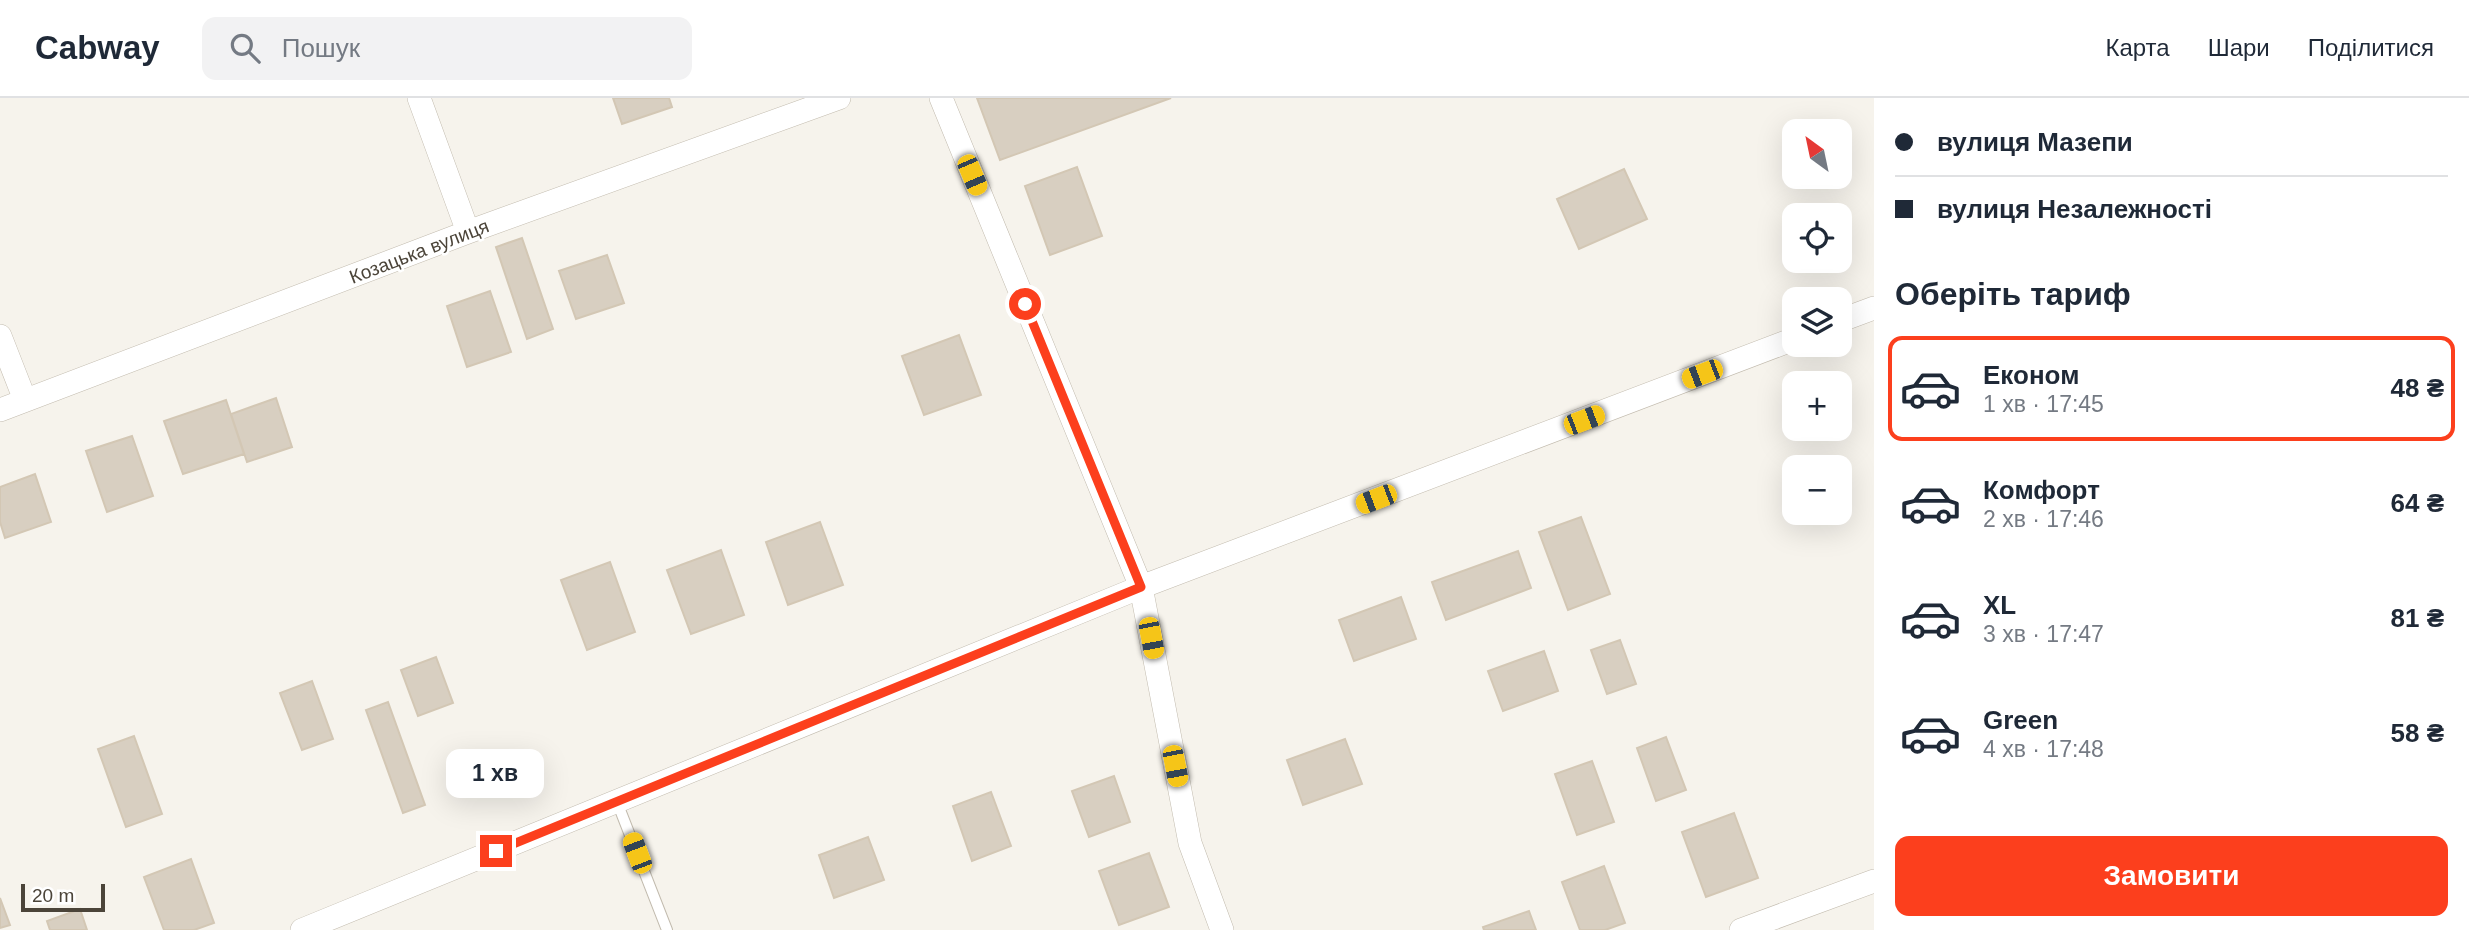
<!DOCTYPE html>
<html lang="uk">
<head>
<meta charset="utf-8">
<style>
	:root { --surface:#fff; --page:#f2f2f3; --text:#1f2937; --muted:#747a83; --line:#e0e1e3; --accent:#fc3f1d }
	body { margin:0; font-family:Helvetica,sans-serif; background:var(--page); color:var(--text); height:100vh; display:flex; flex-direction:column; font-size:26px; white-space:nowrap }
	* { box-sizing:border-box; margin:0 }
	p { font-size:23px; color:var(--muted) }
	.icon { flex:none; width:38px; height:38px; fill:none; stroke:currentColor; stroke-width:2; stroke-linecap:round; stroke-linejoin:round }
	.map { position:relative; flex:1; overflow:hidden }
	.panel { display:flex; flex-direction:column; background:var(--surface); width:595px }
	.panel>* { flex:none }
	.guide { display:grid; align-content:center; height:154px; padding:0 21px; background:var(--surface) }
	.needle { width:46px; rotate:327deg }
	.controls { position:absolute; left:1782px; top:21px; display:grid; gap:14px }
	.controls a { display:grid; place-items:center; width:70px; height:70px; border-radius:14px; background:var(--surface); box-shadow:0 7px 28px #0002; font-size:35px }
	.scale { position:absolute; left:21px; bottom:18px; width:84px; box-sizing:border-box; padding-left:7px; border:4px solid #4b4439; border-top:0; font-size:19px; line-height:24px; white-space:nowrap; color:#4b4439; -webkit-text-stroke:5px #fff; paint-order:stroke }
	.end { position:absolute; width:32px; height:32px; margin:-16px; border:9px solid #fc3f1d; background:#fff; box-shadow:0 0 0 4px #fff }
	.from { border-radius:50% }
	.bubble { position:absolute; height:49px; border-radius:14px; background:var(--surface); box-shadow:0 7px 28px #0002; font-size:23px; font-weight:700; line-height:49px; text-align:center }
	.car { position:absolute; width:21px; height:42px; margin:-21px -10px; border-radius:9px; box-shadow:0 0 5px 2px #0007; background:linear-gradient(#f5c518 24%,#345 0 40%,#f5c518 0 76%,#345 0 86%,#f5c518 0) }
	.guide b { display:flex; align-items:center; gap:24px; height:66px; font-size:26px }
	.guide b+b { border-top:2px solid var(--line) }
	.guide i { width:18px; height:18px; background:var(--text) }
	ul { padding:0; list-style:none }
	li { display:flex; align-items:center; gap:21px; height:105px; margin:0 14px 10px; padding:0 7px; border:4px solid transparent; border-radius:14px }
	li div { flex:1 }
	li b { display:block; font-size:26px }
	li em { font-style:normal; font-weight:700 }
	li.selected { border-color:var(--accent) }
	li>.icon { width:63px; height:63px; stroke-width:1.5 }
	h2 { padding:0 21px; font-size:32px; line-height:84px }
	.action { display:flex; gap:14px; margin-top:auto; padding:14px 21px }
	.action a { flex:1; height:80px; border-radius:14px; background:var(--accent); color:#fff; font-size:28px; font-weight:700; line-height:80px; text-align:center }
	header { display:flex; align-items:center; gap:42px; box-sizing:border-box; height:98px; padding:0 35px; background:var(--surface); border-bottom:2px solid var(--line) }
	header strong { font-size:33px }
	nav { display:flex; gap:38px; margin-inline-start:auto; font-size:24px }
	.search { width:490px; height:63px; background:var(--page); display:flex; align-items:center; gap:18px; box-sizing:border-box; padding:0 24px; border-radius:14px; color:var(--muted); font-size:26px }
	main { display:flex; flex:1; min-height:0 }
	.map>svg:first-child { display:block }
	.building { fill:#d8cfc1; stroke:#d3c7b4; stroke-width:2 }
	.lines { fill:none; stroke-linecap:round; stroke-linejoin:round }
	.service-casing { stroke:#c2bbae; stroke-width:12 }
	.minor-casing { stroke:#c2bbae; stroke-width:24 }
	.service { stroke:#fff; stroke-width:10 }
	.minor { stroke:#fff; stroke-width:23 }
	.route { stroke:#fc3f1d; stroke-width:9 }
	.labels { text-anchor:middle; stroke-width:5; stroke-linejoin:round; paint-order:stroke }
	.street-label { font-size:19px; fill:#4b4439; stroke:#fff }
</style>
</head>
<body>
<header>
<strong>Cabway</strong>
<div class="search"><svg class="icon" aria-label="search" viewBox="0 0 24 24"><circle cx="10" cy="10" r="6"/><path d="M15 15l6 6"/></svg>Пошук</div>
<nav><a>Карта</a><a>Шари</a><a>Поділитися</a></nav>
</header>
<main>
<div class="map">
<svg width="1874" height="832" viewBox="0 0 1874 832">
	<rect width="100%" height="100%" fill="#f6f3ec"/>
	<path class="building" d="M613 0H669L672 9 622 26Z
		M977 0H1171L1000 62Z
		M1077 69 1102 138 1050 157 1025 88Z
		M1624 71 1647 121 1579 151 1557 101Z
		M522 140 553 231 527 241 496 149Z
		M607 157 624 205 576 221 559 173Z
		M490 193 511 254 467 269 447 208Z
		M959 237 981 297 924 317 902 258Z
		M276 300 292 349 247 364 231 316Z
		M226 302 244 356 183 376 164 323Z
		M132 338 153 398 107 414 86 353Z
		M35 376 51 424 5 440 0 424V389Z
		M1581 419 1610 496 1568 512 1539 434Z
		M820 424 843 487 788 507 766 444Z
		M721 452 744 517 691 536 667 472Z
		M1518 453 1531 490 1446 522 1432 484Z
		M610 464 635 534 587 552 561 482Z
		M1401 499 1416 541 1354 563 1339 522Z
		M1620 542 1636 586 1607 596 1591 552Z
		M1544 553 1558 593 1503 613 1488 573Z
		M436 559 453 605 418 618 401 572Z
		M312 583 333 641 302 652 280 595Z
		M388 604 425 707 403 715 366 612Z
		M134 638 162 716 126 729 98 651Z
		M1666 639 1686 692 1656 703 1637 650Z
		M1345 641 1362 686 1303 707 1287 662Z
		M1592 663 1614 724 1577 737 1555 676Z
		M1114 678 1130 724 1089 739 1072 693Z
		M991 694 1011 748 972 763 953 708Z
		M1734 715 1758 780 1706 799 1682 734Z
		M868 739 884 782 834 800 819 757Z
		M1149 755 1169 809 1119 827 1099 773Z
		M191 761 214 825 194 832H164L144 779Z
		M1604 768 1625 825 1605 832H1580L1562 784Z
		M0 800 10 827 0 830Z
		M80 811 87 832H50L47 823Z
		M1529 813 1536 832H1484L1483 829Z"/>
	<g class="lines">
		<g class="service-casing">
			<path id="service" d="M617 704 667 832"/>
		</g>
		<g class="minor-casing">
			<path id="minor" d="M419 0 468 134
				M941 0 1141 489 1190 745 1222 832
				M1839 223 1874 210
				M0 238 25 302
				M0 312 468 134 839 0
				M302 832 1141 489 1794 241
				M1741 832 1874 783"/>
		</g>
		<use href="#service" class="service"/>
		<use href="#minor" class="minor"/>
	</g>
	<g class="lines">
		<path class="route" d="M496 753 1141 489 1025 206"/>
	</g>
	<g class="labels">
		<g class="street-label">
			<text transform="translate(419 153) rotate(-21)" y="7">Козацька вулиця</text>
		</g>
	</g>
</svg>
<div class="controls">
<a><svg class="needle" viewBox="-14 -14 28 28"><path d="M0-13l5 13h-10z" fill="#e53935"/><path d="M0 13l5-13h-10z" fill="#747a83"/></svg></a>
<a><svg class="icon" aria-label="locate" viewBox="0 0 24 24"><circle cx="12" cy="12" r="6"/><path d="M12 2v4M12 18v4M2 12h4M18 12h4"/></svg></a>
<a><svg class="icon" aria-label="layers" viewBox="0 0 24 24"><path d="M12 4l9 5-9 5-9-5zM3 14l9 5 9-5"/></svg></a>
<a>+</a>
<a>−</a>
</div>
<div class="scale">20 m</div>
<i class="end from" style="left:1025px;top:206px"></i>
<i class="end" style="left:496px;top:753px"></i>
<div class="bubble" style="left:446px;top:651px;width:98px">1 хв</div>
<i class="car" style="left:972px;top:77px;rotate:157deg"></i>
<i class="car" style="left:1702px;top:276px;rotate:249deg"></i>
<i class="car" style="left:1584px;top:322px;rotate:69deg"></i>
<i class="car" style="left:1376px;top:401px;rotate:249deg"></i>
<i class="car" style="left:1151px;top:540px;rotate:169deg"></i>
<i class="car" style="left:1175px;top:668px;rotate:169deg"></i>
<i class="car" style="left:637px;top:755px;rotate:339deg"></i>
</div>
<section class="panel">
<div class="guide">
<b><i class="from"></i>вулиця Мазепи</b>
<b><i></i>вулиця Незалежності</b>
</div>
<h2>Оберіть тариф</h2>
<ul>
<li class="selected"><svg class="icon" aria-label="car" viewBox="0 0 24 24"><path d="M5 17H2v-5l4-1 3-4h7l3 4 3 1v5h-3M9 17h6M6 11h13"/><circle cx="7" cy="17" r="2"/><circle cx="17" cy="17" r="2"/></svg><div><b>Економ</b><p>1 хв · 17:45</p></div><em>48 ₴</em></li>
<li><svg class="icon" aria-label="car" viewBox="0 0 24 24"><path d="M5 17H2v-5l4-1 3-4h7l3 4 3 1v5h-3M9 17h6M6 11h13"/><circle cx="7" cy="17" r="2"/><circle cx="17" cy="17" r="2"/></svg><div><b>Комфорт</b><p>2 хв · 17:46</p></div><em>64 ₴</em></li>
<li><svg class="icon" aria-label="car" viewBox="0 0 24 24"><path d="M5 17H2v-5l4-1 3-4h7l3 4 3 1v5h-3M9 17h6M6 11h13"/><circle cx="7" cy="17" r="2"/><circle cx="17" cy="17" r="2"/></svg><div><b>XL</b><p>3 хв · 17:47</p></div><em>81 ₴</em></li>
<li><svg class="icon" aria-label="car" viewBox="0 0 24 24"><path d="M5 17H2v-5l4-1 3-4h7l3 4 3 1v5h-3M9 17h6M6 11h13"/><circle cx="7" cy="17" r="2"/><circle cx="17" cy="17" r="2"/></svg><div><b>Green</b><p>4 хв · 17:48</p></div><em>58 ₴</em></li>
</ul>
<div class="action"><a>Замовити</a></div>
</section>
</main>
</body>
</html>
